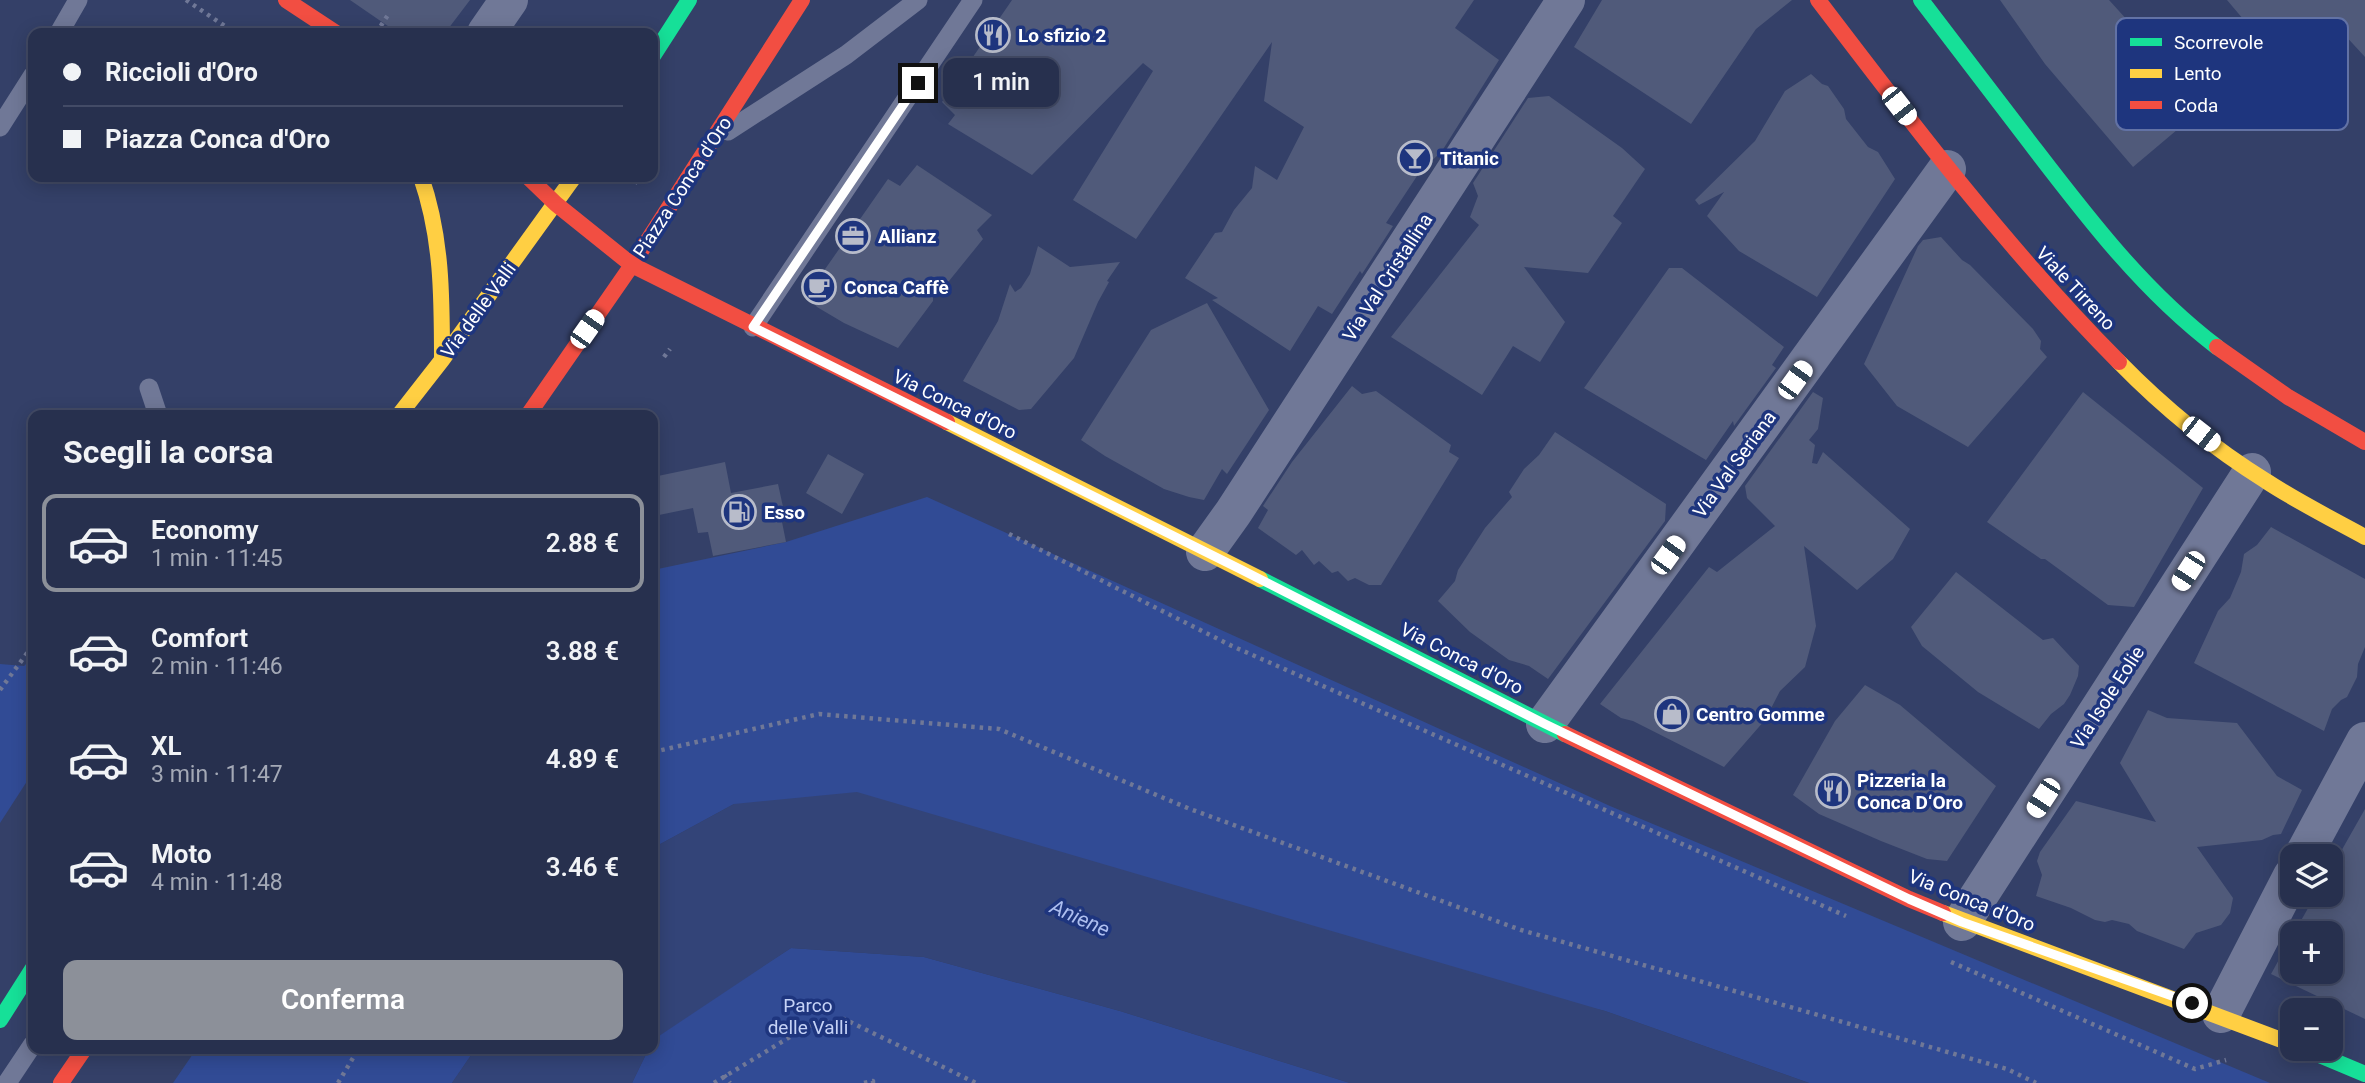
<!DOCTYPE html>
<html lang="it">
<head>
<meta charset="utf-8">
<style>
	:root { --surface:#27304e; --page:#333c58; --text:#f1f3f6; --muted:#a4a9b6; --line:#434b66; --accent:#8c9099 }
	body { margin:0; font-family:Roboto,sans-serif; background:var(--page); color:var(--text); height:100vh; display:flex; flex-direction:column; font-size:26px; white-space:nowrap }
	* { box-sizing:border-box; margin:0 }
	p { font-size:23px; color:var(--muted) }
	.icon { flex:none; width:38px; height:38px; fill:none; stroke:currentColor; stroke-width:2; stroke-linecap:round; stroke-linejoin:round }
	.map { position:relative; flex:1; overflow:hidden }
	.sheet { position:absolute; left:28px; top:410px; width:630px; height:644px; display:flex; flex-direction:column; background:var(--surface); border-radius:14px; box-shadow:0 4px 18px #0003,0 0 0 2px var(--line) }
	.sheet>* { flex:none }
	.hud { position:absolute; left:28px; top:28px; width:630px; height:154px; border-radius:14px; box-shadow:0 4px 18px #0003,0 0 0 2px var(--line); display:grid; align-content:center; height:154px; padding:0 35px; background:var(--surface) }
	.tools { position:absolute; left:2280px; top:844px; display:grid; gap:14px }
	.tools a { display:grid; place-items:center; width:63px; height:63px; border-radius:14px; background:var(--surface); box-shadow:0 4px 18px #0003,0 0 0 2px var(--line); font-size:35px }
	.end { position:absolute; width:32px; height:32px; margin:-16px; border:9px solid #fff; background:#111; box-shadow:0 0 0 4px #111 }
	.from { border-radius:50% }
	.bubble { position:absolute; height:49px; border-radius:14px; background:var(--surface); box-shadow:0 4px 18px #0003,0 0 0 2px var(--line); font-size:23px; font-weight:600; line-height:49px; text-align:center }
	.car { position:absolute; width:21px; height:42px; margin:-21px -10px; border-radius:9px; box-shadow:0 0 5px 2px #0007; background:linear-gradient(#fff 24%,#345 0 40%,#fff 0 76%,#345 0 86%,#fff 0) }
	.hud b { display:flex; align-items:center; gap:24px; height:66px; font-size:26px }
	.hud b+b { border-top:2px solid var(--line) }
	.hud i { width:18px; height:18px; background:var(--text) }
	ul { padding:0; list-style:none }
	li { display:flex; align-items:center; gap:21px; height:98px; margin:0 14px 10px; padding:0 21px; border:4px solid transparent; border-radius:14px }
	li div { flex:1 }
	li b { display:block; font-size:26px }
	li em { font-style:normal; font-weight:600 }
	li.current { border-color:var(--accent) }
	li>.icon { width:63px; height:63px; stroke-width:1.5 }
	h2 { padding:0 35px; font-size:32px; line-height:84px }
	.button { display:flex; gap:14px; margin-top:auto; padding:14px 35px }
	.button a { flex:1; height:80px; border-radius:14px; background:var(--accent); color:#fff; font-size:28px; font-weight:600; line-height:80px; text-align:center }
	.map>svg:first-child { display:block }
	.green { fill:#314b95 }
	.water { fill:#334478 }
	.building { fill:#505a7a }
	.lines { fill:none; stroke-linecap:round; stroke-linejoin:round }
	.path { stroke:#707897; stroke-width:4.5; stroke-dasharray:3.5 5; stroke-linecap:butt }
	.lane { stroke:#707897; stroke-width:19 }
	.street { stroke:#707897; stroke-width:38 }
	.fast { stroke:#16e098; stroke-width:16 }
	.slow { stroke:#ffcf43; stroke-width:16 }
	.jam { stroke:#f24e42; stroke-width:16 }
	.route { stroke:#fff; stroke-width:9 }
	.labels { text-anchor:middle; stroke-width:7; stroke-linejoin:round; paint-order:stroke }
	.poi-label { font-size:19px; font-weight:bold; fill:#fff; stroke:#1e357e; text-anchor:start }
	.street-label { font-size:19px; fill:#fff; stroke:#1e357e }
	.park-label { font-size:19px; fill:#c5d2f6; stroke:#1e357e }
	.water-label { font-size:21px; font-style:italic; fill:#adbeef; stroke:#1e357e }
	.key { fill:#1e357e; stroke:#6272a5; stroke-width:2 }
	.key-label { font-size:19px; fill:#fff }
</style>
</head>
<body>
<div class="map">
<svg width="2365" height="1083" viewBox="0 0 2365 1083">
	<rect width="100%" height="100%" fill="#344068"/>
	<path class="green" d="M927 497 1610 806 2270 1083H1809L1605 1011 734 804 653 848V570L786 542Z
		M33 657V772L0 823V664L24 666Z
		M791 948 924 957 1120 1011 1350 1083H632L649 1048H653L654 1037Z
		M197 1048H476L452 1083H173Z"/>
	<path class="water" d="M857 792 1605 1011 1809 1083H1350L1120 1011 924 957 791 948 653 1040V848L734 804Z
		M476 1048H649L632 1083H452Z"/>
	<path class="building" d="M350 0H470L445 33H398Z
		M1012 0H1474L1455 28 1499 60 1442 151 1419 173 1386 223 1393 226 1362 274 1360 271 1332 314 1318 306 1290 351 1212 300 1218 298 1185 278 1215 233 1222 232 1234 210 1252 188 1255 166 1277 180 1304 127 1264 101 1272 42 1136 239 1073 200 1153 71 1143 63 1032 175 948 124 955 115 942 102Z
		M1602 0H1792L1756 29 1691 124 1574 47Z
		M2000 0H2109L2208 109 2184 124 2133 167 2045 64Z
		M2227 0H2365V57L2331 20 2288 55 2269 31 2260 39Z
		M1811 74 1822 84 1828 86 1844 109 1846 119 1868 147 1878 152 1895 179 1817 297 1739 251 1707 216 1724 192 1699 205 1695 200 1755 141 1785 91Z
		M1549 96 1622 148 1645 169 1613 216 1622 223 1588 273 1524 267 1565 322 1540 362 1513 346 1482 395 1391 337 1479 225 1470 217 1478 196 1473 183 1528 98Z
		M917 165 992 215 977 230 983 239 949 281 933 289V301L898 348 844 323 817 307 807 295 888 179 900 186Z
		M1941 237 1962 260 1970 265 2033 329 2041 341 2040 349 2047 357 1968 447 1897 406 1864 364 1918 246 1923 240Z
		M1038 246 1070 267 1120 262 1107 281 1109 282 1098 302 1074 358 1031 409 1019 410 963 381 998 321 1010 284 1015 292 1021 288 1030 274Z
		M1669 268H1682L1784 347 1772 365 1776 368 1734 426 1733 421 1706 460 1584 388Z
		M1207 303 1269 410 1227 474 1222 469 1204 500 1189 497 1164 489 1105 456 1081 440 1151 330Z
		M1352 386 1362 394 1376 391 1451 445 1449 452 1459 458 1381 585H1369L1355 578 1348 581 1338 571 1332 573 1319 561 1314 565 1302 550 1296 555 1258 528 1268 510 1263 506 1292 462Z
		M1813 392 1823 398 1818 429 1809 440 1815 445 1812 463 1817 464 1823 452 1910 529 1893 559 1857 590 1804 546 1816 626 1805 667 1780 691 1765 720 1724 767 1633 721 1621 718 1600 704 1709 567 1717 572 1775 526 1747 498 1745 486Z
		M2083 392 2203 488 2134 607 2108 605 2045 559H2041L1987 522Z
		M1555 432 1666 504 1665 521 1548 679 1529 666 1509 660 1470 632 1438 601 1455 581 1458 570 1485 528 1512 497 1509 492 1524 469 1539 455Z
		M828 454 864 474 842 514 806 493Z
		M725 462 731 493 778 484 785 516 781 517 786 542 713 556 708 532 698 533 693 508 659 515 653 477Z
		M2271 527 2365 579V647L2358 664 2357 677 2347 697 2341 700 2332 709 2324 731 2194 663 2218 611 2230 598 2241 572 2244 554 2257 545Z
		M1956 572 2043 640 2053 638 2079 666 2078 676 2070 695 2064 704 2051 714 2039 729 1978 692 1922 646 1911 627Z
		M1865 685 1900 705 1996 786 1947 861 1927 859 1881 841 1819 814 1793 795 1835 721Z
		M2148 710 2167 718 2237 723 2277 776 2302 790 2281 834 2273 835 2262 840 2197 847 2233 898 2230 913 2221 925 2196 933 2184 949 2137 931 2129 924 2112 920 2105 922 2095 920 2071 908 2036 896 2042 875 2037 861 2040 852 2076 801 2156 822 2120 763Z
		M2365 809V1019L2271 974 2292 936V971H2331V933H2294L2316 894H2331V869Z"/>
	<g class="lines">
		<path class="path" d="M186 0 235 33
			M376 33 390 12
			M630 177 638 183
			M664 357 670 349
			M1009 534 1232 646 1846 916
			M0 690 33 645
			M653 752 819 714 999 729 1190 809 1521 930 2007 1069 2036 1083
			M1951 962 2195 1069 2226 1060
			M724 1075 730 1083
			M338 1083 359 1048
			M714 1083 808 1026 844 1019 976 1083
			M864 1083 873 1081V1083"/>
		<path class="lane" d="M59 33 78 0
			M0 127 33 75
			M728 131 846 55 918 0
			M753 327 973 0
			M149 388 158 415
			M7 1083 33 1044"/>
		<path class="street" d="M486 33 509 0
			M1205 552 1233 513 1566 0
			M1545 724 1947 169
			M2303 856 2365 741
			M1962 922 2252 472
			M2221 1014 2292 876"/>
		<path class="fast" d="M1921 0C1958 48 1994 96 2031 144 2087 217 2143 291 2217 347
			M653 56 689 0
			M1260 579 1565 734
			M0 1020 33 968
			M2303 1048 2365 1074"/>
		<path class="slow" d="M421 177C442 237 442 297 442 360
			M2119 362C2162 406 2213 448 2266 481 2298 502 2332 519 2365 537
			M399 415 442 360 574 177
			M947 422 1260 579
			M1943 913 2292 1044"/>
		<path class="jam" d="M286 0 336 33
			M1818 0C1913 125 2008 250 2119 362
			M528 177 556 204 632 265 947 422
			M2217 347 2288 397 2365 442
			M528 415 632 265 802 0
			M1565 734 1909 899 1943 913
			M61 1083 85 1048"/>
	</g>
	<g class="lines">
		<path class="route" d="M918 83 753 327 1240 569 1545 724 1909 899 1962 922 2192 1003"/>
	</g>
	<defs>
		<g id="restaurant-ring" transform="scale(1.75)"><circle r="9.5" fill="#1e357e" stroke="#b8bcca" stroke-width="1.5"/><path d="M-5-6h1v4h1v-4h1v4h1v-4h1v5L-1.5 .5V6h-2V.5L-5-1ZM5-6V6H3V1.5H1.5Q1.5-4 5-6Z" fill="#b8bcca"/></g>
		<g id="bar-ring" transform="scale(1.75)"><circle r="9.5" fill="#1e357e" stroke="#b8bcca" stroke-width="1.5"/><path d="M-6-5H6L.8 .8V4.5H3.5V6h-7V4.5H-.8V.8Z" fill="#b8bcca"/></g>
		<g id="office-ring" transform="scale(1.75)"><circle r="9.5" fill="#1e357e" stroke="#b8bcca" stroke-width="1.5"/><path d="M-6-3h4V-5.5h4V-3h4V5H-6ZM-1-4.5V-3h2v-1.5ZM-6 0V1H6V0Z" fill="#b8bcca"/></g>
		<g id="cafe-ring" transform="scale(1.75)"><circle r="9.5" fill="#1e357e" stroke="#b8bcca" stroke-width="1.5"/><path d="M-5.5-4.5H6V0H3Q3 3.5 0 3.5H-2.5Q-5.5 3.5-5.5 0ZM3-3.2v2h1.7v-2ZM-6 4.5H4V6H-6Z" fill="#b8bcca"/></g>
		<g id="fuel-ring" transform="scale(1.75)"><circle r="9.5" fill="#1e357e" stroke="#b8bcca" stroke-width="1.5"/><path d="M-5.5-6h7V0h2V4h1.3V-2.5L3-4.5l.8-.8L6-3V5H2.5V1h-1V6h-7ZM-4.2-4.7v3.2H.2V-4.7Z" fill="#b8bcca"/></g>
		<g id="shop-ring" transform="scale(1.75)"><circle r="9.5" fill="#1e357e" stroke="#b8bcca" stroke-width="1.5"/><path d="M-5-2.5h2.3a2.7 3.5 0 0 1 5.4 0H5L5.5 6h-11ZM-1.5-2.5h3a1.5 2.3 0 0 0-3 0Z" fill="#b8bcca"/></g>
	</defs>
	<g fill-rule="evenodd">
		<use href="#restaurant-ring" x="993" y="35"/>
		<use href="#bar-ring" x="1415" y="158"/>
		<use href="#office-ring" x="853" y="236"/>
		<use href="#cafe-ring" x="819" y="287"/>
		<use href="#fuel-ring" x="739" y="512"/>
		<use href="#shop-ring" x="1672" y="714"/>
		<use href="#restaurant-ring" x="1833" y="791"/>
	</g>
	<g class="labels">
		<g class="poi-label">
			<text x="1018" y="42">Lo sfizio 2</text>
			<text x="1440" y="165">Titanic</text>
			<text x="878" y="243">Allianz</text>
			<text x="844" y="294">Conca Caffè</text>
			<text x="764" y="519">Esso</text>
			<text x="1696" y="721">Centro Gomme</text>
			<text x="1857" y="787">Pizzeria la<tspan x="1857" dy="22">Conca D‘Oro</tspan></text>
		</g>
		<g class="street-label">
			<text transform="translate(682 187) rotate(-57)" y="7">Piazza Conca d'Oro</text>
			<text transform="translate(1387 277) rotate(-57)" y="7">Via Val Cristallina</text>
			<text transform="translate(2076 288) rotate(47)" y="7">Viale Tirreno</text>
			<text transform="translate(478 310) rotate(-54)" y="7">Via delle Valli</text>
			<text transform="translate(955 404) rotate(26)" y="7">Via Conca d'Oro</text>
			<text transform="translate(1734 464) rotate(-54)" y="7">Via Val Seriana</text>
			<text transform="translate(1462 658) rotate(27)" y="7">Via Conca d'Oro</text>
			<text transform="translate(2107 697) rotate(-57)" y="7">Via Isole Eolie</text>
			<text transform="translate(1972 900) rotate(22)" y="7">Via Conca d'Oro</text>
		</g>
		<g class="park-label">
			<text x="808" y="1012">Parco<tspan x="808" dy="22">delle Valli</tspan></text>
		</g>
		<g class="water-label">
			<text transform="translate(1080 918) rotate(24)" y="7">Aniene</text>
		</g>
	</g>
	<rect x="2116" y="18" width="232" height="112" rx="10" class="key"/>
	<rect x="2130" y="38" width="32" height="8" fill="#16e098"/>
	<rect x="2130" y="69" width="32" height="9" fill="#ffcf43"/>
	<rect x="2130" y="101" width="32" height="8" fill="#f24e42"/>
	<g class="key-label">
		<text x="2174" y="49">Scorrevole</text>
		<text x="2174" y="80">Lento</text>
		<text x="2174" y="112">Coda</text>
	</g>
</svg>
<div class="tools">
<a><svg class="icon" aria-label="layers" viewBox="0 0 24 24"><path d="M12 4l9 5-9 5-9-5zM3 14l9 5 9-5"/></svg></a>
<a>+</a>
<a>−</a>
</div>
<i class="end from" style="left:2192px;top:1003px"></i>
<i class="end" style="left:918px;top:83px"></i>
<div class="bubble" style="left:943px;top:58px;width:116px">1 min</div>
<i class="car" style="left:1899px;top:106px;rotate:142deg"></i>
<i class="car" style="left:587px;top:329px;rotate:35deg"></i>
<i class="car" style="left:1795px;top:380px;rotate:36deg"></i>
<i class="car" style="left:2201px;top:434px;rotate:128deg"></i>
<i class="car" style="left:1668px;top:555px;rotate:36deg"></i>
<i class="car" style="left:2188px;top:571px;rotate:213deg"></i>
<i class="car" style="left:2043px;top:798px;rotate:213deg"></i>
<div class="hud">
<b><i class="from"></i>Riccioli d'Oro</b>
<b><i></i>Piazza Conca d'Oro</b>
</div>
<section class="sheet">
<h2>Scegli la corsa</h2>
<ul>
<li class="current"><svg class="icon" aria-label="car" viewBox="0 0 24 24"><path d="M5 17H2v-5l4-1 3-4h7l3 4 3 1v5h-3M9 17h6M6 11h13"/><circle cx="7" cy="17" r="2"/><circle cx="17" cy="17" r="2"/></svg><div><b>Economy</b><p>1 min · 11:45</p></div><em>2.88 €</em></li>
<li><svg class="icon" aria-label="car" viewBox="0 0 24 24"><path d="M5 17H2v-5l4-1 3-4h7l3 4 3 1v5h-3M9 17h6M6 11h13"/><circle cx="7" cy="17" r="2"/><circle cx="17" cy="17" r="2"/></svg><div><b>Comfort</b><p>2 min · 11:46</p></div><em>3.88 €</em></li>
<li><svg class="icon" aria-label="car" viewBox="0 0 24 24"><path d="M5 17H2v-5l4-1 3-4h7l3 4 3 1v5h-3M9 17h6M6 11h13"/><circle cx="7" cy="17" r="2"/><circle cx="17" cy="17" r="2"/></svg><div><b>XL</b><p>3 min · 11:47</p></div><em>4.89 €</em></li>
<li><svg class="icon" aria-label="car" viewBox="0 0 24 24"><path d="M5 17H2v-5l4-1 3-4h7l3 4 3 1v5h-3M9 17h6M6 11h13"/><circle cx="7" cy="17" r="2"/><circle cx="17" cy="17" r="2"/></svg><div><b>Moto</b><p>4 min · 11:48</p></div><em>3.46 €</em></li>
</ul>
<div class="button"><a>Conferma</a></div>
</section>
</div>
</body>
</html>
